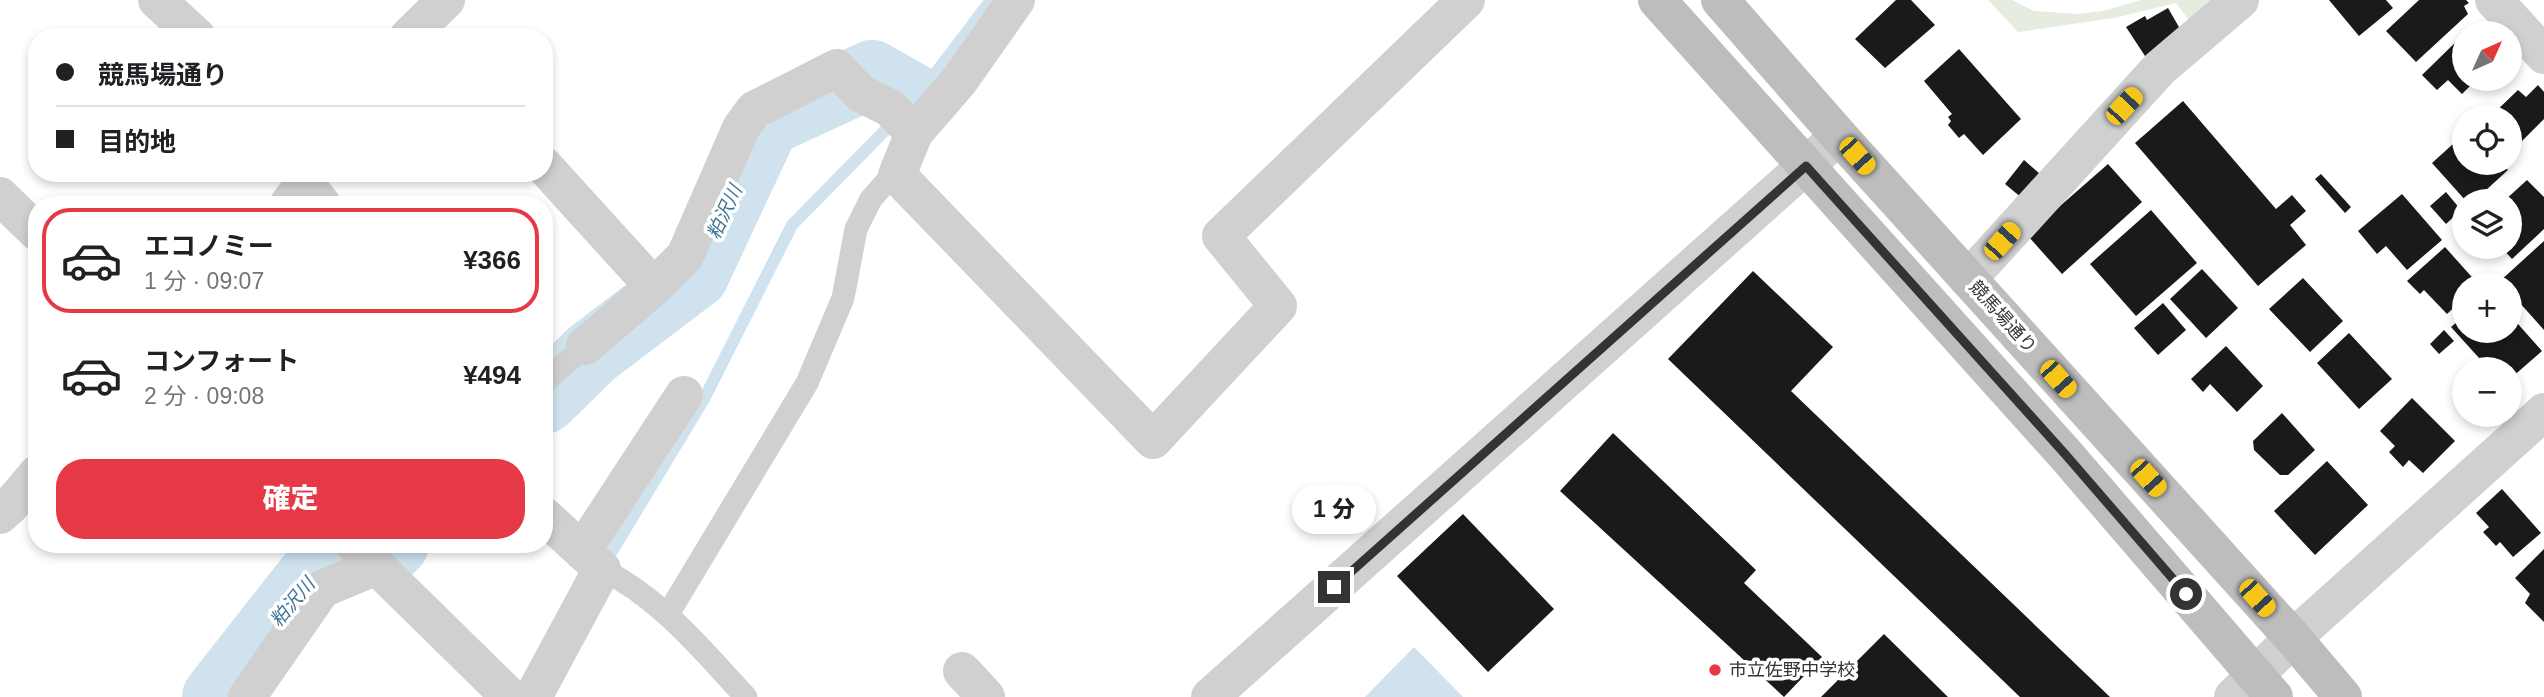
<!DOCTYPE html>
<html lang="ja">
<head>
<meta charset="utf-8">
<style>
	:root { --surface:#fff; --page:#f6f6f6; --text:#202124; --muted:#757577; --line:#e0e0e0; --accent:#e63946 }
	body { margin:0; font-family:Arial,"Noto Sans JP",sans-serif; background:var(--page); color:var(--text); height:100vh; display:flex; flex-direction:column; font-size:26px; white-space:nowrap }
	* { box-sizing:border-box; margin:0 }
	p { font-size:23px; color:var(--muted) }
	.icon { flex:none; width:38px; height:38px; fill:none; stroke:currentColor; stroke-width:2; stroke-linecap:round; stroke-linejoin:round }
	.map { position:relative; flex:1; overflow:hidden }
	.panel { position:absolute; left:28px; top:196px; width:525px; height:357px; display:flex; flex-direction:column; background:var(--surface); border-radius:28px; box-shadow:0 4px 10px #0003 }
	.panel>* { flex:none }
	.top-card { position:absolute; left:28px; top:28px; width:525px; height:154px; border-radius:28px; box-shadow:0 4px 10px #0003; display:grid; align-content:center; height:154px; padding:0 28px; background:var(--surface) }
	.needle { width:46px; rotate:45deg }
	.fabs { position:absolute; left:2452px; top:21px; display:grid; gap:14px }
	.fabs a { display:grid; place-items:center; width:70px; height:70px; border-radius:50%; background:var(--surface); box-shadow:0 4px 10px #0003; font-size:35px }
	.end { position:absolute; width:32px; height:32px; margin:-16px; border:9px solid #333; background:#fff; box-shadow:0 0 0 4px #fff }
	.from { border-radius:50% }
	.bubble { position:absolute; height:49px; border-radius:24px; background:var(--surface); box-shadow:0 4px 10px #0003; font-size:23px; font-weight:800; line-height:49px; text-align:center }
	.car { position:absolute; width:21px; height:42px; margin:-21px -10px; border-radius:9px; box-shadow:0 0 5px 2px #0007; background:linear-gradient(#f5c518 24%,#345 0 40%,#f5c518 0 76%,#345 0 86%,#f5c518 0) }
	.top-card b { display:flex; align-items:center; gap:24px; height:66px; font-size:26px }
	.top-card b+b { border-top:2px solid var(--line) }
	.top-card i { width:18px; height:18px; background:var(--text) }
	ul { padding:12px 0 0; list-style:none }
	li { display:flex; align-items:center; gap:21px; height:105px; margin:0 14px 10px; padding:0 14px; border:4px solid transparent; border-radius:28px }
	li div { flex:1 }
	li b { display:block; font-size:26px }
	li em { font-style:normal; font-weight:800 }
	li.selected { border-color:var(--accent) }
	li>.icon { width:63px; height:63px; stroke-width:1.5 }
	.primary-button { display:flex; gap:14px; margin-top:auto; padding:14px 28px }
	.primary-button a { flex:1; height:80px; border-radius:28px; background:var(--accent); color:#fff; font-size:28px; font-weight:800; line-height:80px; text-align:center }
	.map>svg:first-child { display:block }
	.green { fill:#e6ecdf }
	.water { fill:#cfe2ee }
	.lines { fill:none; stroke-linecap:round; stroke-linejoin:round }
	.stream { stroke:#cfe2ee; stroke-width:12 }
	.river { stroke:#cfe2ee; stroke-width:68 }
	.building { fill:#1a1a1a }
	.lane { stroke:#d0d0d0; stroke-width:23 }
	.street { stroke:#d0d0d0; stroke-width:38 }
	.secondary { stroke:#bdbdbd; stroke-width:38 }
	.route { stroke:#333; stroke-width:9 }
	.poi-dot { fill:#e63946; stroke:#fff; stroke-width:2.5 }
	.labels { text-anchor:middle; stroke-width:7; stroke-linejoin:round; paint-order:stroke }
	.street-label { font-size:18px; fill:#333; stroke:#fff }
	.poi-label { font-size:18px; fill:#333; stroke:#fff; text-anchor:start }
	.water-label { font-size:19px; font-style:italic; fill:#3f7597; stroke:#fff }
</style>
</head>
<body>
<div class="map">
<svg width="2544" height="697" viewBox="0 0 2544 697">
	<rect width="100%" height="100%" fill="#fff"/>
	<path class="green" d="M1988 0H2012L2034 11 2077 14 2103 11 2141 0H2226L2194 27 2176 3 2114 18 2018 32Z"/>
	<path class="water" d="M1414 647 1463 697H1365Z"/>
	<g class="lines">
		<path class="stream" d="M608 558 704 399 792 225 916 99 991 0"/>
		<path class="river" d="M544 400 592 353 695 275 766 123 872 74 916 99
			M216 697 311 576 334 562 391 548 395 544"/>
	</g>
	<path class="building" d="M1896 0H1911L1935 25 1885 68 1855 39Z
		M2329 0H2386L2393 8 2359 36Z
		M2419 0H2466L2469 3 2464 6 2468 14 2416 62 2386 31Z
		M2168 8 2183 34 2145 56 2126 27 2145 16 2147 20Z
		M2464 34V79H2477L2462 94 2448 80 2437 90 2422 75Z
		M1959 49 2021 119 1983 155 1964 134 1959 138 1948 125 1951 121 1948 117 1952 114 1924 81Z
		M2538 85 2544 92V119L2521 142 2510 130V117H2497L2493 114 2518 90 2526 97Z
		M2183 101 2276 209 2292 195 2306 211 2290 225 2306 245 2258 286 2135 143Z
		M2464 134V163H2501L2508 170 2474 201H2466L2432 163Z
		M2024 160 2040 174 2022 198 2005 184Z
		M2108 164 2142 202 2062 274 2027 235Z
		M2321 174 2351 207 2345 213 2315 179Z
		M2527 180 2544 197V229L2512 259 2501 247H2510V201H2504Z
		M2446 192 2461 210 2446 224 2430 206Z
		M2402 194 2442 240 2407 270 2386 246 2377 254 2358 231Z
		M2151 210 2197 263 2136 316 2090 264Z
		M2544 241V330L2510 292V285H2504L2500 281Z
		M2445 247 2479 285H2464V298L2447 314 2424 290 2420 294 2407 281Z
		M2202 269 2238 308 2206 338 2170 299Z
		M1753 271 1833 347 1791 391 2110 697H2020L1668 359Z
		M2303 278 2343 321 2310 352 2269 309Z
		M2163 303 2186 330 2158 355 2134 328Z
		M2510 315 2542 351 2510 379V369H2489L2451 327 2464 316V331H2510Z
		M2444 330 2454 341 2439 354 2430 344Z
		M2349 333 2392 379 2359 409 2317 363Z
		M2226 346 2263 386 2237 412 2210 384 2203 392 2191 379Z
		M2412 398 2455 441 2423 473 2409 460 2403 467 2389 452 2395 446 2380 431Z
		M2282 413 2315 450 2288 475H2280L2254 450 2253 441Z
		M1613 433 1756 570 1744 583 1822 657 1784 697 1560 491Z
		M2327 461 2368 505 2315 555 2274 511Z
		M2502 489 2541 533 2513 557 2500 542 2496 546 2483 532 2489 527 2476 513Z
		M1463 514 1554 609 1488 672 1397 576Z
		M2544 549V622L2525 603 2530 594 2515 578Z
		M1884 634 1948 697H1821Z"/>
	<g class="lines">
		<path class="lane" d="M310 177 332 205
			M544 382 585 346
			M602 569C661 599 702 650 746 697
			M668 614 807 383 843 298 856 229 871 199 901 165"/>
		<path class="street" d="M157 0 197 37
			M1016 0 959 81 914 133 897 175 1153 440 1278 306 1221 236 1466 0
			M2494 0 2544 55
			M408 37 446 0
			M544 166 654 287
			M0 196 37 232
			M288 205 312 173
			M1968 279 2160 68 2240 0
			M585 346 654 287 685 256 741 128 754 110 837 68 860 93 890 108 914 133
			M0 515 10 506 37 474
			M354 544 510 697
			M582 551 684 395
			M962 671 986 697
			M247 697 322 589 377 566
			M533 697 602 569 544 516
			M1210 697 1839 136
			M2233 697 2293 638 2544 412"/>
		<path class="secondary" d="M1657 0 2065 454 2274 697
			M1720 0 1839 136 2293 638 2343 697"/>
	</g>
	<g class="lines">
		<path class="route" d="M1334 587 1806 166 2065 454 2186 594"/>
	</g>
	<circle class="poi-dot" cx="1715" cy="670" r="7"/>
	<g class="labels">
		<g class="street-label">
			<text transform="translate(2003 317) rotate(48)" y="6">競馬場通り</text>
		</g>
		<g class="poi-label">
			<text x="1729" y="676">市立佐野中学校</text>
		</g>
		<g class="water-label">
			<text transform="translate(724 212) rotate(-65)" y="7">粕沢川</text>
			<text transform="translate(292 602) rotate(-50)" y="7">粕沢川</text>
		</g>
	</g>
</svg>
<div class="fabs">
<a><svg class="needle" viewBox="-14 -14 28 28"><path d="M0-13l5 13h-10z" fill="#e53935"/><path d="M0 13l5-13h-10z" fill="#757577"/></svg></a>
<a><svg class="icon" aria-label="locate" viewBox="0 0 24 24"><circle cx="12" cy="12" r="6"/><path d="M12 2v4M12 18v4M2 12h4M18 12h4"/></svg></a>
<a><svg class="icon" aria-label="layers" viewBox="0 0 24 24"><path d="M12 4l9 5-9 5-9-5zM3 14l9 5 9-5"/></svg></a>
<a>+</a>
<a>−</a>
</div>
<i class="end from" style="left:2186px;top:594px"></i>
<i class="end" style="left:1334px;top:587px"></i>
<div class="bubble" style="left:1292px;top:485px;width:84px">1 分</div>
<i class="car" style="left:2124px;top:106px;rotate:43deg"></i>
<i class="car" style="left:1857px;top:156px;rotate:138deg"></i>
<i class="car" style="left:2002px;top:241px;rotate:42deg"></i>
<i class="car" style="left:2058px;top:379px;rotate:138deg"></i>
<i class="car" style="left:2148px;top:478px;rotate:138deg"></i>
<i class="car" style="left:2257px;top:598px;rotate:138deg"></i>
<div class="top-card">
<b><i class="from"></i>競馬場通り</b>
<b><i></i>目的地</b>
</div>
<section class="panel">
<ul>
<li class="selected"><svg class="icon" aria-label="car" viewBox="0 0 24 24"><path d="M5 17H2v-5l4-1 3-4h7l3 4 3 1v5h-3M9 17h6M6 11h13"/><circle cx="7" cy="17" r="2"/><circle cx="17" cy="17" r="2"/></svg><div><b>エコノミー</b><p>1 分 · 09:07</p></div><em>¥366</em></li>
<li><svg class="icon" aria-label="car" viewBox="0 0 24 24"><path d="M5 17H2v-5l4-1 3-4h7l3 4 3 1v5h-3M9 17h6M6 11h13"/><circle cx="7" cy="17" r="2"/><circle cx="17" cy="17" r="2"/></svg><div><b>コンフォート</b><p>2 分 · 09:08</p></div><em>¥494</em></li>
</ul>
<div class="primary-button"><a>確定</a></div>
</section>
</div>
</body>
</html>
